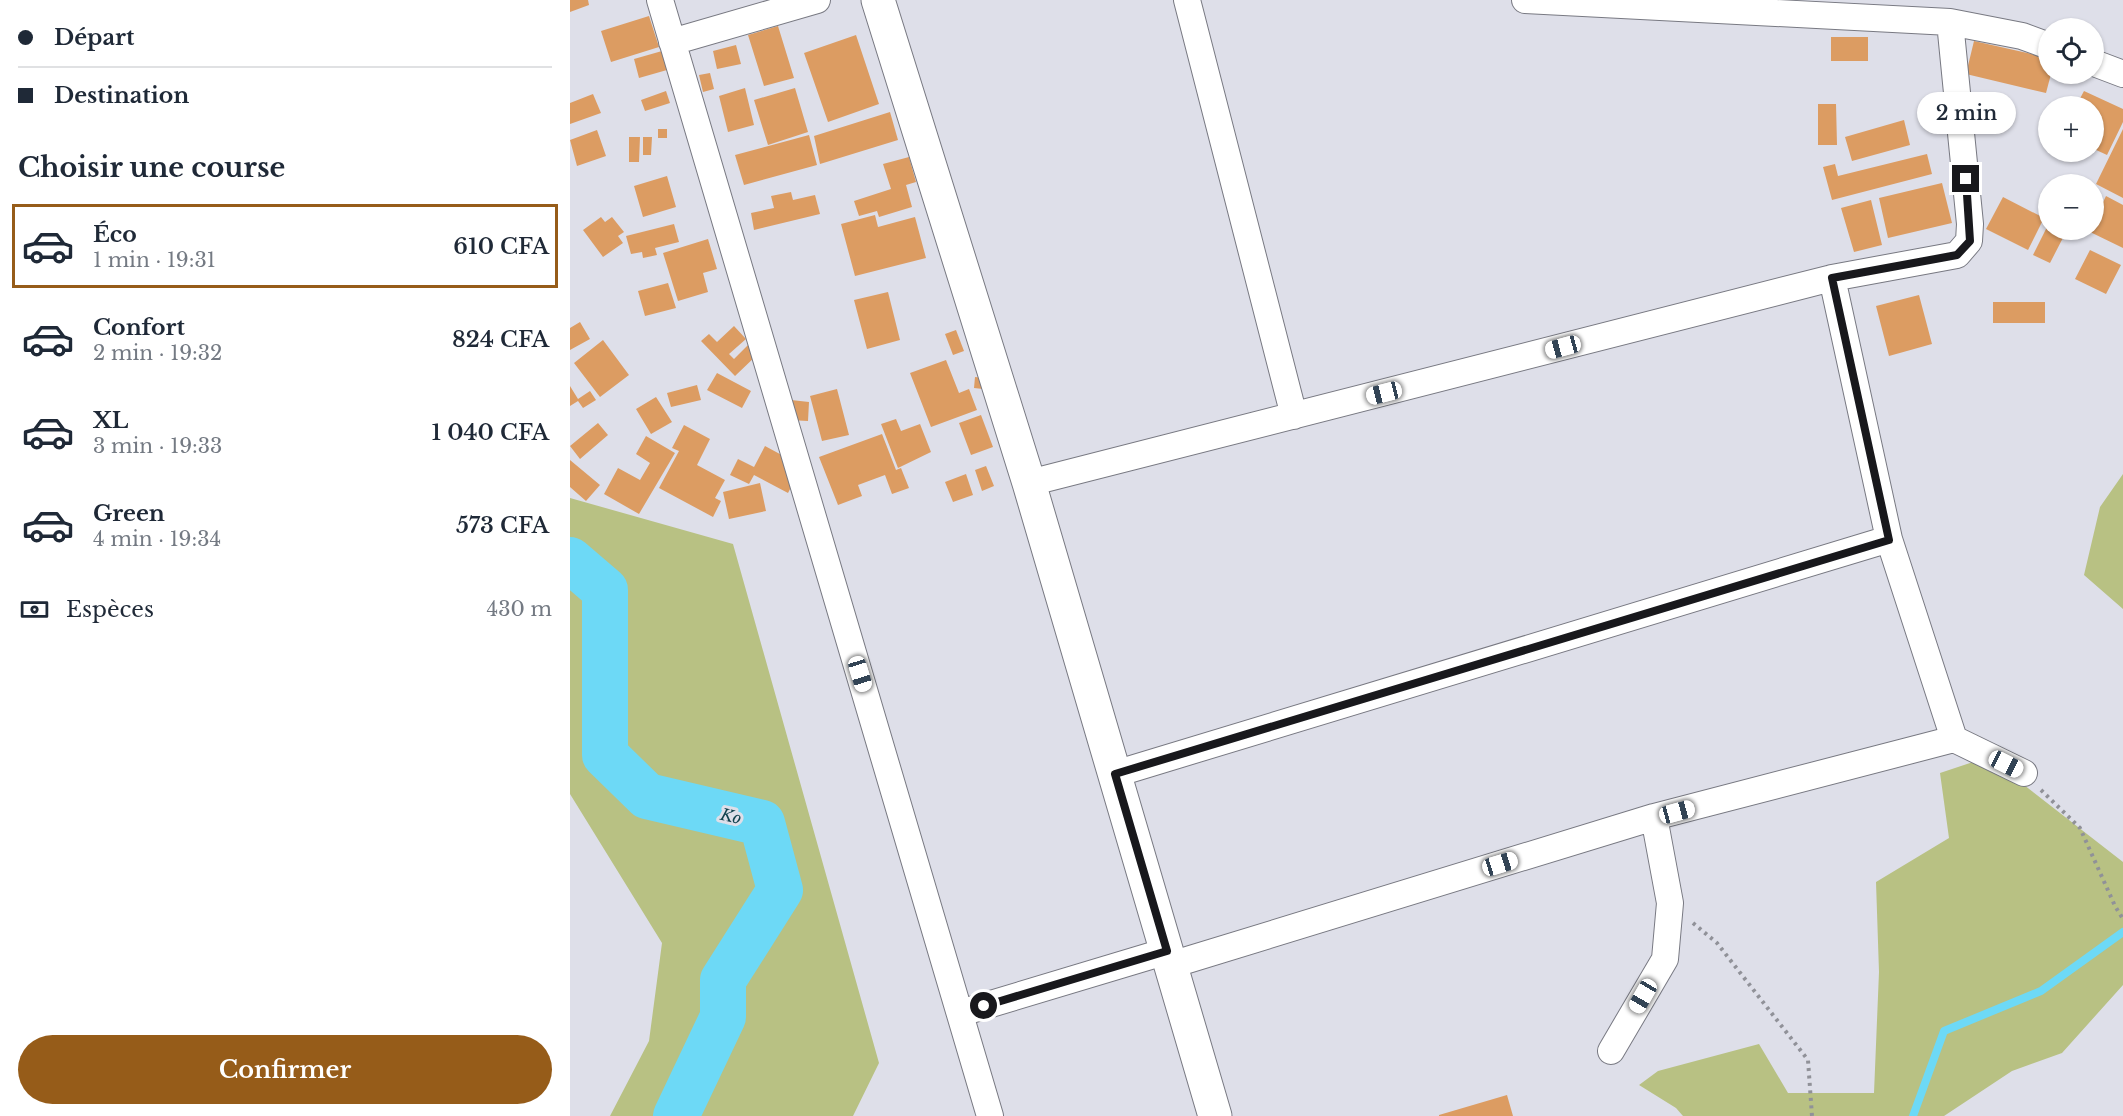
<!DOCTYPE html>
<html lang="fr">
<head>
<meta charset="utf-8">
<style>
	:root { --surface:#fff; --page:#f2f2f3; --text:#1f2937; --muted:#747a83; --line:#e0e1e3; --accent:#965c19 }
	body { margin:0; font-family:"Libre Baskerville",serif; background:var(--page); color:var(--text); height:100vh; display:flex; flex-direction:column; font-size:22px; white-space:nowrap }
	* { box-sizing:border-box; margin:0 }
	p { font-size:20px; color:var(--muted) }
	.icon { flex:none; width:33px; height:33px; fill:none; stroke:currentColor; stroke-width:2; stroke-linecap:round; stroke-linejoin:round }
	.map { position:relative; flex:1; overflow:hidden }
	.drawer { display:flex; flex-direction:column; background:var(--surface); width:570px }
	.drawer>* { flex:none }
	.banner { display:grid; align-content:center; height:132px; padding:0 18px; background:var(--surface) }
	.controls { position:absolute; left:1468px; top:18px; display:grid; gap:12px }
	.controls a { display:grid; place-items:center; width:66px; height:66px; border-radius:50%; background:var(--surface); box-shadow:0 2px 4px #0004; font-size:30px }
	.end { position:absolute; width:27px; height:27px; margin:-14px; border:8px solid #18181c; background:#fff; box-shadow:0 0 0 3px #fff }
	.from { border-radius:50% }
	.bubble { position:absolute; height:42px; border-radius:21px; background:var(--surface); box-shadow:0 2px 4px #0004; font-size:20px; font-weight:600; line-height:42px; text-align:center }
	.car { position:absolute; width:18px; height:36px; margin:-18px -9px; border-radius:8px; box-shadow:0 0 4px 2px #0007; background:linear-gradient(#fff 24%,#345 0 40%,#fff 0 76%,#345 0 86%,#fff 0) }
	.banner b { display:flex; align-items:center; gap:21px; height:57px; font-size:22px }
	.banner b+b { border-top:2px solid var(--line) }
	.banner i { width:15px; height:15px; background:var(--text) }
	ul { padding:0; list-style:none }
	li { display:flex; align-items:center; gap:18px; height:84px; margin:0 12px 9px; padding:0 6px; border:3px solid transparent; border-radius:0px }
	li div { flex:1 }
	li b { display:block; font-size:22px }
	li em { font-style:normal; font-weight:600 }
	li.on { border-color:var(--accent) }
	li>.icon { width:54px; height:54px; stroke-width:1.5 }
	h2 { padding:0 18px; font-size:27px; line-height:72px }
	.pay { display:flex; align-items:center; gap:15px; height:66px; padding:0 18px; font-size:22px }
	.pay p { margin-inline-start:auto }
	.action { display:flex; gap:12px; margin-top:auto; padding:12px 18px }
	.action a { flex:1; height:69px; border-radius:36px; background:var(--accent); color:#fff; font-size:24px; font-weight:600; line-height:69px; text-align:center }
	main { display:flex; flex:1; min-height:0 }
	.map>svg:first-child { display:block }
	.green { fill:#b8c183 }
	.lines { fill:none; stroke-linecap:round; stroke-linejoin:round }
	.stream { stroke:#6dd9f6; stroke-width:8 }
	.river { stroke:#6dd9f6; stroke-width:46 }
	.building { fill:#dc9c62 }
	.minor-casing { stroke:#787982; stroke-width:28 }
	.secondary-casing { stroke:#787982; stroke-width:35 }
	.path { stroke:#909198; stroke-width:4; stroke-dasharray:3 4.5; stroke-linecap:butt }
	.minor { stroke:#fff; stroke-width:26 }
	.secondary { stroke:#fff; stroke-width:33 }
	.route { stroke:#18181c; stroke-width:8 }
	.labels { text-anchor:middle; stroke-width:6; stroke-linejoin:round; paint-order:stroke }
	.water-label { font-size:16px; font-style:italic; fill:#11424e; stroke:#dedfe9 }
</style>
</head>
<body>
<main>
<section class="drawer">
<div class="banner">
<b><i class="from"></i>Départ</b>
<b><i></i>Destination</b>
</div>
<h2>Choisir une course</h2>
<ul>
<li class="on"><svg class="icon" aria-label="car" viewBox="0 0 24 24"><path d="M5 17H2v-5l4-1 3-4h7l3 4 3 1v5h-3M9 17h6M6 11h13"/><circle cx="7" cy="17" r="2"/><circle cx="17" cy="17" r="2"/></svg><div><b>Éco</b><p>1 min · 19:31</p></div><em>610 CFA</em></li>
<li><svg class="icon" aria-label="car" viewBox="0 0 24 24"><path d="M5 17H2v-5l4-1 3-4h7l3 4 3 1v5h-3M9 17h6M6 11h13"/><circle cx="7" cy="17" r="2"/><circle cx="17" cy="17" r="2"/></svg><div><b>Confort</b><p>2 min · 19:32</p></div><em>824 CFA</em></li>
<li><svg class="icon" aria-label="car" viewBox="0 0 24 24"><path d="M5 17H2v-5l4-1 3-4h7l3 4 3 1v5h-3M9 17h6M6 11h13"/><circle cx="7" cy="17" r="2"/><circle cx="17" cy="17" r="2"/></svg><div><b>XL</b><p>3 min · 19:33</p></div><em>1 040 CFA</em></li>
<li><svg class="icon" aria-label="car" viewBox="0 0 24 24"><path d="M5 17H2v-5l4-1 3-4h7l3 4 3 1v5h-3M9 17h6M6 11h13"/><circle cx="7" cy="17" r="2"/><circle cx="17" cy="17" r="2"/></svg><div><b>Green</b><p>4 min · 19:34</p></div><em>573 CFA</em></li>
</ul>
<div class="pay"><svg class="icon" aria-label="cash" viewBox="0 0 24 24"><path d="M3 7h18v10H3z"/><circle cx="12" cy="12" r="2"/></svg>Espèces<p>430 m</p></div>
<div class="action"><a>Confirmer</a></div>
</section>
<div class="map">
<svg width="1553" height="1116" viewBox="0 0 1553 1116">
	<rect width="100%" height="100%" fill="#dedfe9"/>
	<path class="green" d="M1553 474V609L1514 575 1530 507Z
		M0 498 163 544 309 1063 283 1116H40L79 1041 92 943 0 794Z
		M1418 757 1553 862V985L1492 1053 1442 1071 1374 1116H1113L1106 1108 1069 1085 1088 1071 1189 1044 1218 1093H1304L1309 972 1306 882 1379 838 1370 773Z"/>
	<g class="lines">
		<path class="stream" d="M1343 1116 1374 1031 1471 991 1553 932"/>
		<path class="river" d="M0 560 35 590V755L77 796 192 823 210 890 153 980V1017L106 1116"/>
	</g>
	<path class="building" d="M0 0H18L19 5 0 12Z
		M79 16 89 47 41 62 31 31Z
		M208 26 224 78 194 86 178 35Z
		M286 35 309 104 258 122 234 53Z
		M1261 37H1298V61H1261Z
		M1404 41 1479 58 1481 74 1476 93 1396 74Z
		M166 45 171 64 147 69 143 51Z
		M92 51 97 70 69 78 64 59Z
		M140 73 144 89 133 92 129 75Z
		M175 88 184 125 158 132 149 96Z
		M225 88 238 132 198 145 184 100Z
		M96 91 100 103 75 111 71 100Z
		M1514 91 1553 109V122L1537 155 1524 149V106H1506Z
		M23 94 31 113 0 124V103Z
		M1248 104H1266L1267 145H1248Z
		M320 112 328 140 250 164 244 136Z
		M1334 120 1340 145 1282 161 1275 137Z
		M88 129H97V138H88Z
		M1553 129V198L1526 184Z
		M27 130 36 156 7 166 0 140Z
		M239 135 247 165 174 185 165 155Z
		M59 137H70L69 162H59Z
		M73 137H82L81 155H73Z
		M1357 154 1362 174 1262 200 1253 167 1265 164 1268 176Z
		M339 157 346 182 336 185 342 207 309 217 307 211 289 216 284 201 321 189 313 164Z
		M97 176 106 207 73 217 64 186Z
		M1372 183 1382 223 1318 238 1309 198Z
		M221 192 223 200 245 195 250 214 184 230 181 213 204 208 201 196Z
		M1536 196 1553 205V248L1516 230H1524V221Z
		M1433 197 1474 218 1458 250 1416 229Z
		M1301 200 1312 245 1284 252 1271 208Z
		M305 215 308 227 345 217 356 258 285 276 271 224Z
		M31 217 35 222 42 217 54 232 48 236 53 243 33 257 13 230Z
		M1479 223V230H1497L1480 263 1463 255Z
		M104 224 109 242 85 248 87 255 73 258 72 252 61 254 56 236Z
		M138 239 147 269 133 273 138 292 108 301 93 253Z
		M1520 250 1551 265 1536 294 1505 279Z
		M98 283 106 308 75 316 68 291Z
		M318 292 330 340 297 349 284 300Z
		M1349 295 1362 344 1319 356 1306 306Z
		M1423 302H1475V323H1423Z
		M10 322 20 339 0 350V328Z
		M164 326 176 339 159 354 164 359 179 344 188 354 165 376 131 341 139 334 147 342Z
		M386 330 394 351 383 355 375 334Z
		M33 340 59 375 30 397 4 363Z
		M376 360 389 393 399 389 407 410 361 427 340 373Z
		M147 373 181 391 172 408 137 390Z
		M405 377 414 378 413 389 404 388Z
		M127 385 131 400 101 407 97 393Z
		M0 386 8 399 20 391 26 400 13 408 8 401 0 406Z
		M267 389 279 435 252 441 240 396Z
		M86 397 102 422 81 434 66 409Z
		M221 400 239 402 238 421 219 420Z
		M411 415 423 447 401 455 389 423Z
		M326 419 331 431 350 424 361 452 328 468 311 424Z
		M28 423 38 435 10 459 0 446Z
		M114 425 140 439 127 465 155 480 145 498 151 501 143 517 89 488 109 451 102 448Z
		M312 434 326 470 331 468 339 488 322 494 315 475 288 485 292 496 268 505 249 457Z
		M76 436 105 453 69 514 34 494 48 468 70 480 80 463 66 454Z
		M195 446 232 466 218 493 184 475 179 484 160 475 168 459 184 467Z
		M0 460 30 485 16 501 0 487Z
		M416 466 424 486 412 491 405 470Z
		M396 474 403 495 383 502 375 482Z
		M190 483 196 511 159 519 153 492Z
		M937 1095 943 1116H869V1115Z"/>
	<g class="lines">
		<g class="minor-casing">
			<path id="minor" d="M90 0 420 1116
				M617 0 724 416
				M955 0 1380 22 1452 36 1479 46
				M102 42 247 0
				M1524 63 1553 74
				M1262 278 1319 539 1384 739 1454 773
				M459 483 1262 278 1387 255 1399 241 1400 224 1380 22
				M545 774 1319 539
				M601 965 1084 817 1384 739
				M391 1013 597 951
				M1041 1051 1095 959 1100 903 1084 817"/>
		</g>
		<g class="secondary-casing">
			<path id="secondary" d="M308 0 459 483 645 1116"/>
		</g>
		<path class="path" d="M1471 790 1510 828 1545 906 1553 919
			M1123 923 1147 943 1238 1060 1242 1116"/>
		<use href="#minor" class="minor"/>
		<use href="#secondary" class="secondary"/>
	</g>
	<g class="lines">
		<path class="route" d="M414 1006 597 951 545 774 1319 540 1262 278 1387 255 1400 241 1396 179"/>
	</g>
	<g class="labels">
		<g class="water-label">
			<text transform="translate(161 816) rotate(13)" y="6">Ko</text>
		</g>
	</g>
</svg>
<div class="controls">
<a><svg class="icon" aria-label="locate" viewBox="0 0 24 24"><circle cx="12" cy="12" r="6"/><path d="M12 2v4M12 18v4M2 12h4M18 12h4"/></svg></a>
<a>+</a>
<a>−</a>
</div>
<i class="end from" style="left:414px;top:1006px"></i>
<i class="end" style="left:1396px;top:179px"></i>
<div class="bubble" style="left:1347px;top:92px;width:99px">2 min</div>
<i class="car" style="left:993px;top:347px;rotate:255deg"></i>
<i class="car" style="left:814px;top:393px;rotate:256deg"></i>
<i class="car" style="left:290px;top:674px;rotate:163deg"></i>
<i class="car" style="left:1436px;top:764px;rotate:117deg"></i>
<i class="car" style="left:1107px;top:812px;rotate:75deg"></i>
<i class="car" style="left:930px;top:864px;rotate:73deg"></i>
<i class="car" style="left:1073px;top:996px;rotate:210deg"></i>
</div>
</main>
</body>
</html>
